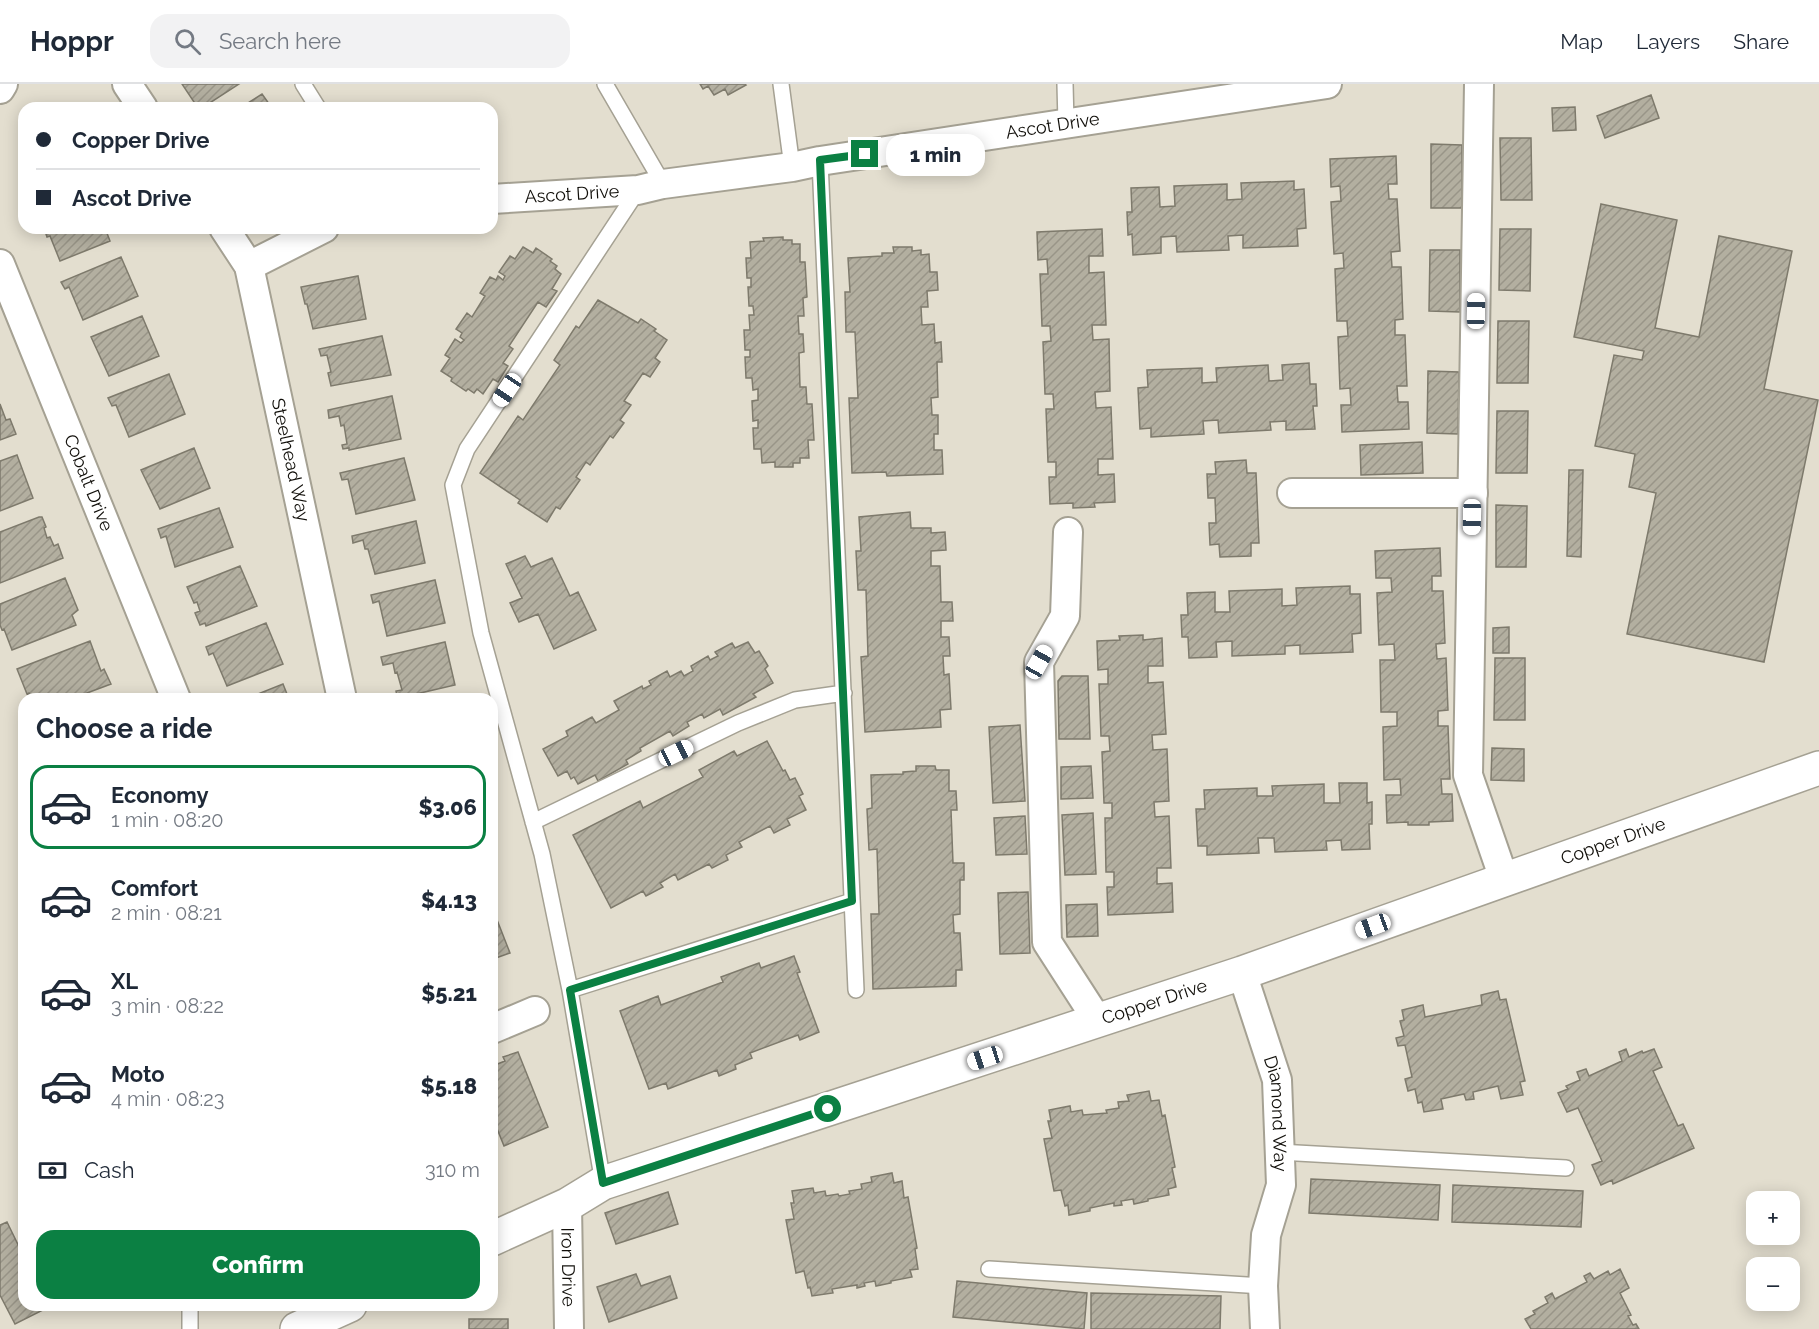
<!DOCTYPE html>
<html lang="en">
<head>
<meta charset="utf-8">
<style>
	:root { --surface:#fff; --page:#f2f2f3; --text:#1f2937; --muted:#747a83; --line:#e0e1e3; --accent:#0b8043 }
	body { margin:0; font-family:Raleway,sans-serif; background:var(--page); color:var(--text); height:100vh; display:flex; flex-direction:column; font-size:22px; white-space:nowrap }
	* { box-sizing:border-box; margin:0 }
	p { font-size:20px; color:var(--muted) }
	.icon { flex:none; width:33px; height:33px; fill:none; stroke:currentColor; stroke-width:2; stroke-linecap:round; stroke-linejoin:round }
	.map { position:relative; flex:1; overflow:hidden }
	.sheet { position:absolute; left:18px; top:609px; width:480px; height:618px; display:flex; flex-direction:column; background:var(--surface); border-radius:18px; box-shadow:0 3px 15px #0003 }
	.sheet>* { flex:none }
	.top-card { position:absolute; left:18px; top:18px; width:480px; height:132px; border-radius:18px; box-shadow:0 3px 15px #0003; display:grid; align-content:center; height:132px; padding:0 18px; background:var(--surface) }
	.controls { position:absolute; left:1746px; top:1107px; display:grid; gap:12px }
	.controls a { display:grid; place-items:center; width:54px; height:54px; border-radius:12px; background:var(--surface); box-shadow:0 3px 15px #0003; font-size:30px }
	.end { position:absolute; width:27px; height:27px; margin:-14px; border:8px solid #0b8043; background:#fff; box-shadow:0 0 0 3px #fff }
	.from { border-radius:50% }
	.bubble { position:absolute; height:42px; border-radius:18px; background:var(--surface); box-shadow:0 3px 15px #0003; font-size:20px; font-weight:800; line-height:42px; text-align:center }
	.car { position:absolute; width:18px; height:36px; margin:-18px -9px; border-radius:8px; box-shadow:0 0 4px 2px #0007; background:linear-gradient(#fff 24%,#345 0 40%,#fff 0 76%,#345 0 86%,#fff 0) }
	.top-card b { display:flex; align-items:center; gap:21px; height:57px; font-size:22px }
	.top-card b+b { border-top:2px solid var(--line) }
	.top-card i { width:15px; height:15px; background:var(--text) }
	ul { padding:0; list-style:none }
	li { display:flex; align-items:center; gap:18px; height:84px; margin:0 12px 9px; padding:0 6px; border:3px solid transparent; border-radius:18px }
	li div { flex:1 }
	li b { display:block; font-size:22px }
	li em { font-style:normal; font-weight:800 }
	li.current { border-color:var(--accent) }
	li>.icon { width:54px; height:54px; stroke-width:1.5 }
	h2 { padding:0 18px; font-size:27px; line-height:72px }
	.pay { display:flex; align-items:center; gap:15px; height:66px; padding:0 18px; font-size:22px }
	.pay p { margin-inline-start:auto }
	.button { display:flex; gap:12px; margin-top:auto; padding:12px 18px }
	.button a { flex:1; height:69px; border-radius:18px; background:var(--accent); color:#fff; font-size:24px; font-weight:800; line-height:69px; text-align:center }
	header { display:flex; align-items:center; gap:36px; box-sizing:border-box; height:84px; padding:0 30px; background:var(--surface); border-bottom:2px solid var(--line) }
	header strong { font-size:28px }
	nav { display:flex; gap:33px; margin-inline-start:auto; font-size:21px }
	.search { width:420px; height:54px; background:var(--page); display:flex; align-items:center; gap:15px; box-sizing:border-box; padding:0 21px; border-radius:18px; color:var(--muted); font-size:22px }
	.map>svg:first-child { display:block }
	.building { fill:url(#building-hatch); stroke:#7e7a6c; stroke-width:1.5 }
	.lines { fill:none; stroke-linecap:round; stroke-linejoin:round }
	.service-casing { stroke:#a5a193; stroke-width:18 }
	.minor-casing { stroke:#a5a193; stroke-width:32 }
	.tertiary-casing { stroke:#a5a193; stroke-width:36 }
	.service { stroke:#fff; stroke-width:15 }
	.minor { stroke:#fff; stroke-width:28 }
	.tertiary { stroke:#fff; stroke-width:33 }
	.route { stroke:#0b8043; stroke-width:8 }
	.labels { text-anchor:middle; stroke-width:4.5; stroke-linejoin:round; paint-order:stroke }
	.street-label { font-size:18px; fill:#100e09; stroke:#f0ebdc }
</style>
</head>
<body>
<header>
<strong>Hoppr</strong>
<div class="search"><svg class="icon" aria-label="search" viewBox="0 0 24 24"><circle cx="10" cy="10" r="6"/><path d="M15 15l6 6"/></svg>Search here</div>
<nav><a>Map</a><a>Layers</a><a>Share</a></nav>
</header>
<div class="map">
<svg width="1819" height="1245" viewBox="0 0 1819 1245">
	<defs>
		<pattern id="building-hatch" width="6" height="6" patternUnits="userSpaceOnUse" patternTransform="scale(1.5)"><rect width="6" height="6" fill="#b3afa0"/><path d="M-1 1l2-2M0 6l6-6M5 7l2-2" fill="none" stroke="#999588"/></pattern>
	</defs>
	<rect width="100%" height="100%" fill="#e3decf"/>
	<path class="building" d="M182 0H239L202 24H198Z
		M700 0H745L746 1 728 11 725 5 714 11 708 2 703 5Z
		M262 10 272 24H240Z
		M1651 11 1659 34 1605 54 1597 32Z
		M1575 23 1576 46 1553 47 1552 24Z
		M1500 54H1531L1532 116H1501Z
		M1431 60 1462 61V124H1431Z
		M1396 72 1397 100H1388L1389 115H1397L1400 167 1391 168 1392 183H1401L1403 235 1395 236V251H1405L1407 302H1397L1398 318H1408L1409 345 1342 348 1341 321H1351L1350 304 1340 305 1338 253 1348 252 1347 237H1337L1335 185 1344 184 1343 169 1334 170 1331 118 1341 117 1340 102 1331 103 1330 75Z
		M1294 97V106L1304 105 1306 144 1297 145 1298 162 1243 164V151L1228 152 1229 166 1177 168 1176 152 1161 153V169L1133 171 1132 150 1128 151 1127 128H1132L1131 104 1159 103 1160 123 1175 122 1174 102 1227 100V116L1242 115 1241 99Z
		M1601 120 1677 136 1655 244 1699 253 1719 152 1792 167 1764 305 1818 316 1764 578 1627 550 1656 409 1629 403 1635 370 1595 362 1614 271 1642 276 1644 267 1574 253Z
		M44 144H105L110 157 60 177 50 152 47 153Z
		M1102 145 1103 172H1089V189L1104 188 1106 241H1092L1093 256 1109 255 1110 307 1095 308 1096 324 1111 323 1113 375H1098V391L1114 390 1115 418 1094 419 1095 423 1073 424V419L1050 420 1049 393H1056V378H1048L1046 325H1054L1053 310H1045L1043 258 1051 257 1050 242H1042L1040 190H1048L1047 175 1038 176 1037 148Z
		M1500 145H1531L1530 207 1499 206Z
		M783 153V156H792V160H800V178H805L807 213 803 214 804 232H798L799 250H803L804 268 799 269 800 303H806L807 320H812L814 356H808L809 374H800V379H793V383H775V378L762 379 761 365H754L753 344H758V336L753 337 752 317 758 316V305L753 306 752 294H746L745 273H750V266H745L744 246H750L749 231H754L753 222H749L748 203H751V194H747L746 174H751L750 158 764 157 763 154Z
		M523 163 533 169 536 164 552 175 550 177 557 182 555 185 561 190 552 205 557 207 546 223 538 218 509 262 513 265 503 279 508 282 498 298 493 295 483 310 477 305 474 309 468 305 466 307 451 297 452 294 441 287 450 274 445 271 455 255 461 259 464 256 460 253 462 249 456 245 467 229 472 233 485 212 480 209 490 193 496 196 498 192 503 196 505 192 499 188 510 172 515 175Z
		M893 163H912V167L921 166V171L929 170 930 188H937L938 206 927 207 928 223H921L922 241 934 240 935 259 941 258 942 278H937L938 313 931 314 932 331H938V350H934V366H942L943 390 887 392 886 388 852 389 849 314H858L855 248H846L845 208H850L848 174 882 172V169H894Z
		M1430 166H1460V228L1429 227Z
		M121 173 138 212 83 236 69 203 65 205 61 198Z
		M358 192 366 235 313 245 307 220H305L301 203Z
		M598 216 638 239 641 235 656 245 654 247 667 256 655 274 660 278 650 293 643 289 624 317 631 321 620 336 624 339 613 354 610 352 590 381 586 378 576 393 580 396 560 425 556 423 547 438 518 419 520 416 480 389 518 332 523 336 560 281 554 276 576 242 579 244Z
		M142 232 159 272 109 292 91 253Z
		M1498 237H1529L1528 299H1497Z
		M382 252 391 291 331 302 328 289 331 288 327 271 321 272 319 265Z
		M1309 279 1310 300H1316L1317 322H1313L1315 345 1286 346V337L1270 338 1271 346 1219 349 1218 336 1203 337 1204 350 1151 353V344L1140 345 1138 304 1148 303 1147 286 1202 284V299L1217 298 1216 284 1268 281 1269 297 1283 296 1282 281Z
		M1428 287 1459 288 1458 350 1427 349Z
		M169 290 185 330 129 353 116 321 112 322 108 314Z
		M392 312 401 355 349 366V364L343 365 342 361 347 360 344 341 341 342 339 332 329 334 328 326Z
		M0 320 6 336 10 335 16 350 0 356Z
		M1497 327H1528L1527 389H1496Z
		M1422 358 1423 389 1361 391 1360 361Z
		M194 364 210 404 160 425 141 386Z
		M17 371 33 414 0 427V377Z
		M404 374 415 416 356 430 348 395 342 396 340 389Z
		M1246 376 1247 389H1256L1259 459H1251V472L1220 473 1219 460 1210 461 1209 439H1216L1215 414H1208L1207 390H1216L1215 378Z
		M1569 386H1583L1581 473 1567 472Z
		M1496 421 1527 422 1526 483H1496Z
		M219 424 233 463 175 483 166 452 161 454 158 445Z
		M910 428 911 444H931V449L945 448 946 466 931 467V482H940L941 518H952L953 537H941V553H949L950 572H943L944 591 949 590 951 625 940 626 941 643 865 648 861 573 868 572 866 506H858L856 467H861L859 433Z
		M39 433H42L46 443 44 444 47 454 50 453 54 462 58 460 63 474 0 499V448Z
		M416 437 425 479 375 490 368 465H365L363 456 353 459 352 452Z
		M1440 464 1441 492H1432V507H1443L1445 559 1436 560 1437 575 1446 574 1448 626 1438 627V642H1448L1450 695H1441L1442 710H1452L1453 737 1429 738V741H1408V738L1387 739 1386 711H1401L1400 695 1384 696 1383 643 1397 642V628H1381L1380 576H1395L1394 560 1379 561 1377 509 1392 508 1391 494H1376L1375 467Z
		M525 472 531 483 552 474 570 512 578 508 596 546 554 565 538 530 519 538 510 519 522 514 506 480Z
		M240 482 257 522 206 542 205 539 200 541 195 529 200 527 197 518 194 519 187 503Z
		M65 494 78 526 72 531 76 541 12 566 4 545 2 546 0 541V520Z
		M435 496 445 539 387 552 379 517 373 519 371 511Z
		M1350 502V510H1360L1361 549 1352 550 1353 568 1300 570V561L1285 562V570L1232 572V557L1216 558 1217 573 1189 574 1188 553H1182L1181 531H1188L1187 509 1215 508V528H1230L1229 507 1282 505V522L1297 521 1296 504Z
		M266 539 283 580 227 602 213 569 209 571 206 563Z
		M1509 543V569H1493V544Z
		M1143 551V556L1162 554 1163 582H1148V599L1163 598 1166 650 1152 651 1153 666 1167 665 1169 717 1154 718 1155 733 1169 732 1171 784H1157V800L1172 799 1173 828 1108 831 1107 803H1114V788H1106L1105 734H1112V719H1104L1102 668 1110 667 1109 652H1101L1099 600H1108V585L1098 586 1097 557 1120 556 1119 552Z
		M90 557 101 587 104 585 111 600 71 615H31L29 609 27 610 17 585Z
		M445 558 455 601 403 613 402 610 397 612 396 607 402 606 397 588 395 589 393 579 383 581 381 573Z
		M748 558 755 569 759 567 768 582 765 585 773 599 753 610 756 613 723 631 720 625 704 634 702 630 687 638 689 642 673 652 670 647 640 664 641 667 626 676 628 680 598 697 595 691 578 700 574 693 571 695 567 687 558 692 543 665 568 652 566 647 592 633 596 639 619 626 614 617 642 602 643 605 651 601 649 597 667 587 670 593 681 587 684 592 693 587 691 582 708 572 710 576 718 572 715 568 732 559 735 564Z
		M1495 574H1525V636H1494Z
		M1062 592H1088L1090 655H1059L1058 597Z
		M283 600 289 615H245Z
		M1020 641 1025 717 993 719 989 643Z
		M767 657 783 687 785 686 790 696 795 694 803 710 799 712 806 726 787 735 790 741 774 749 770 742 739 758 742 763 726 771 728 776 712 784 709 780 678 796 675 790 660 799 663 803 646 812 643 807 611 824 573 751 640 717 643 724 703 693 699 686 734 667 737 672Z
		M1492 664 1524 665V697L1491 696Z
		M916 682H935L936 686H949V707H956L957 726H951L953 779H964V796H960V830L953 831 954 849H960L962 886H956V902L873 905 871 830H879L877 765 869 766 867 725 872 724 871 691 903 690V688L916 687Z
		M1091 682 1093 714 1061 715V683Z
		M1339 699H1367V719L1372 718V740H1369L1370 765 1342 766 1341 756 1326 757 1327 766 1275 768 1274 754H1258L1259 769 1207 771V762H1198L1196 725H1205L1204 706 1257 704V712H1273L1272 702 1324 700V719H1340Z
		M1093 729 1096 790 1065 791 1062 731Z
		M1025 732 1027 770 996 771 994 734Z
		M1028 808 1030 869 1000 870 998 809Z
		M1097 820 1098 852 1067 853 1066 821Z
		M492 823 510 869 493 875 492 873Z
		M794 872 800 888 797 889 819 948 800 956 798 951 750 969 752 974 735 981 736 985 719 992 717 986 668 1005 666 999 649 1005 620 927 658 912 661 921 723 898 721 893 759 879 761 884Z
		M1498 907 1500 916 1506 915 1525 997 1520 998 1523 1011 1501 1015 1498 1002 1473 1008 1474 1015 1466 1016 1464 1010 1441 1015 1443 1025 1424 1028 1422 1018 1418 1019 1415 1005 1408 1007 1405 995 1412 993 1405 961 1398 962 1396 954 1404 952 1400 937 1404 936 1402 926 1423 921 1425 933 1482 921 1481 911Z
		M1626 965 1629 973 1642 967 1643 969 1654 965 1662 983 1653 987 1678 1042 1683 1040 1694 1064 1613 1100 1612 1096 1601 1101 1592 1081 1602 1077 1578 1024 1567 1028 1558 1009 1568 1005 1566 1002 1580 996 1577 988 1586 985 1589 992 1622 977 1619 968Z
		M518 968 548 1043 504 1062 492 1032V986L496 984 495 981 505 977 503 973Z
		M1149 1007 1151 1017 1159 1016 1162 1032 1165 1031 1175 1083 1172 1084 1176 1103 1168 1105 1169 1111 1148 1115V1117L1134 1120 1133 1115 1121 1117 1122 1121 1114 1122V1119L1090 1124V1127L1069 1131 1068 1121 1065 1122 1061 1106 1054 1107 1044 1055 1052 1054 1048 1037H1051L1049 1026 1070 1022 1071 1028 1082 1026 1083 1031 1107 1029 1106 1026 1119 1024 1118 1018 1129 1017 1127 1011Z
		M892 1089 894 1099 902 1097 904 1114 908 1113 917 1164 915 1165 918 1185 910 1186 912 1193 891 1197V1199L876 1202 875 1197 864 1199 865 1202 857 1204V1201L832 1205 833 1209 812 1212 810 1203 808 1204 804 1187 796 1189 786 1136 794 1135 791 1119H794L792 1107 813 1104 814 1109 825 1107 826 1112 838 1110 839 1112 850 1110 849 1107 862 1105 861 1100 872 1098 871 1093Z
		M1311 1095 1440 1101 1438 1136 1309 1129Z
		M1453 1101 1583 1107 1581 1143 1452 1138Z
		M668 1108 678 1140 616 1160 605 1129Z
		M7 1138 24 1173V1221H48L49 1223 15 1240 0 1211V1141Z
		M1620 1185 1629 1204 1620 1209 1631 1231 1628 1232 1633 1241 1636 1240 1639 1245H1531L1525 1235 1535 1230 1533 1227 1548 1219 1545 1213 1552 1209 1555 1215 1587 1198 1584 1192 1590 1189 1594 1195 1608 1187 1610 1191Z
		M636 1190 641 1202 670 1192 677 1214 609 1238 597 1203Z
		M957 1197 1087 1209 1084 1245 953 1233Z
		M1091 1209 1221 1212 1220 1245H1091Z
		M469 1235H508V1245H469Z"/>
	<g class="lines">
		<g class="service-casing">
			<path id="service" d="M303 0 318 24
				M605 0 663 100
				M781 0 792 83
				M1065 0 1066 39
				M820 77 856 906
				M533 738 738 639 795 616 844 609
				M570 906 852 817
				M1279 1068 1566 1084
				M603 1099 570 906 542 770 481 549 453 401 467 365 638 106
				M989 1185 1263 1202
				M190 1221V1245"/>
		</g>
		<g class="minor-casing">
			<g id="minor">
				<path d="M127 0 143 24"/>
				<path d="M1479 0 1468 691 1504 795"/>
				<path d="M0 5 3 0"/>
				<path id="s1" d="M492 115 638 106 663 100 792 83 820 77 1327 0"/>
				<path id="s2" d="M224 144 249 182 342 615"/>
				<path id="s3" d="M0 180 176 615"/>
				<path d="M249 182 324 144"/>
				<path d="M1292 409H1473"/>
				<path d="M1068 448 1065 532 1039 578 1047 858 1098 937"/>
				<path id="s4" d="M1242 889 1277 996 1281 1101 1266 1151 1263 1202 1265 1245"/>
				<path d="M492 945 535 927"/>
				<path id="s5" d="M567 1121 569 1245"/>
			</g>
		</g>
		<g class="tertiary-casing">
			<g id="tertiary">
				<path id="s6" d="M492 1155 567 1121 603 1099 1242 889 1819 684"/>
				<path d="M297 1245 350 1221"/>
			</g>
		</g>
		<use href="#service" class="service"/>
		<use href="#minor" class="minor"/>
		<use href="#tertiary" class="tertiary"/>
	</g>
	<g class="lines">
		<path class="route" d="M828 1025 603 1099 570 906 852 817 820 76 865 70"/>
	</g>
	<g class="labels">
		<g class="street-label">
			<text dy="6" stroke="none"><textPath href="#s1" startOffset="566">Ascot Drive</textPath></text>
			<text dy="6" stroke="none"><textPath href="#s1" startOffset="80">Ascot Drive</textPath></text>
			<text dy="6" stroke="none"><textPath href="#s2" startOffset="244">Steelhead Way</textPath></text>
			<text dy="6" stroke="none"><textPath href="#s3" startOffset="236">Cobalt Drive</textPath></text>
			<text dy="6" stroke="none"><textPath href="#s6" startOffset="1191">Copper Drive</textPath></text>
			<text dy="6" stroke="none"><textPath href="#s6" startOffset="705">Copper Drive</textPath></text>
			<text dy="6" stroke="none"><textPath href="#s4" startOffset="146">Diamond Way</textPath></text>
			<text dy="6" stroke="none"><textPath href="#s5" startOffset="62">Iron Drive</textPath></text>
		</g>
	</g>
</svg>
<div class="controls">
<a>+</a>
<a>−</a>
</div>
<i class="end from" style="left:828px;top:1025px"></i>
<i class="end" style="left:865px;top:70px"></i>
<div class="bubble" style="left:886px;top:50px;width:99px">1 min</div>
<i class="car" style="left:1476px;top:227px;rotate:1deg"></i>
<i class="car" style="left:507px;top:306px;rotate:214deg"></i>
<i class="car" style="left:1472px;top:433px;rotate:181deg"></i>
<i class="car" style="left:1039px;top:578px;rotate:29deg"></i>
<i class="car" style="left:676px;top:669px;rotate:64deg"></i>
<i class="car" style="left:1373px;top:842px;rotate:250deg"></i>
<i class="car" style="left:985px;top:974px;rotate:252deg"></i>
<div class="top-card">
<b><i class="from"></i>Copper Drive</b>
<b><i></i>Ascot Drive</b>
</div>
<section class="sheet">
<h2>Choose a ride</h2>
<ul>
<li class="current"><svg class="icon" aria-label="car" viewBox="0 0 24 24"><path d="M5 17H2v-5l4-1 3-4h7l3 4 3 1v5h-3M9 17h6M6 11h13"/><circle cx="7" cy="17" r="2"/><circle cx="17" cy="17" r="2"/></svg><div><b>Economy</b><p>1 min · 08:20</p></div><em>$3.06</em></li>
<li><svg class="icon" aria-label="car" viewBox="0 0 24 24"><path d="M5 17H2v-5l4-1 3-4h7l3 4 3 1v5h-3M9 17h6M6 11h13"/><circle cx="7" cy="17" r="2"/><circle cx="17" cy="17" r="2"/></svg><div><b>Comfort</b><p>2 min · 08:21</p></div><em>$4.13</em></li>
<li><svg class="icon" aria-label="car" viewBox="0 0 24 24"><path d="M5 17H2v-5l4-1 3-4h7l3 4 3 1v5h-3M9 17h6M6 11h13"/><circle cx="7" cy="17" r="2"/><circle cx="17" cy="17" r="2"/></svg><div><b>XL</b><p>3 min · 08:22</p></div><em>$5.21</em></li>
<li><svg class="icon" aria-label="car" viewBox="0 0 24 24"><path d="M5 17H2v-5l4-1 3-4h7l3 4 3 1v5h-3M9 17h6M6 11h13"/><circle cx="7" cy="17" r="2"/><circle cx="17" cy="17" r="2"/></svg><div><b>Moto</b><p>4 min · 08:23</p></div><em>$5.18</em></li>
</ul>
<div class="pay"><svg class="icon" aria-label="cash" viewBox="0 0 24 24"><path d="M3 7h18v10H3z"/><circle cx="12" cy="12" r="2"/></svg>Cash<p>310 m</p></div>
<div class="button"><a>Confirm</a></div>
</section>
</div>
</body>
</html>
